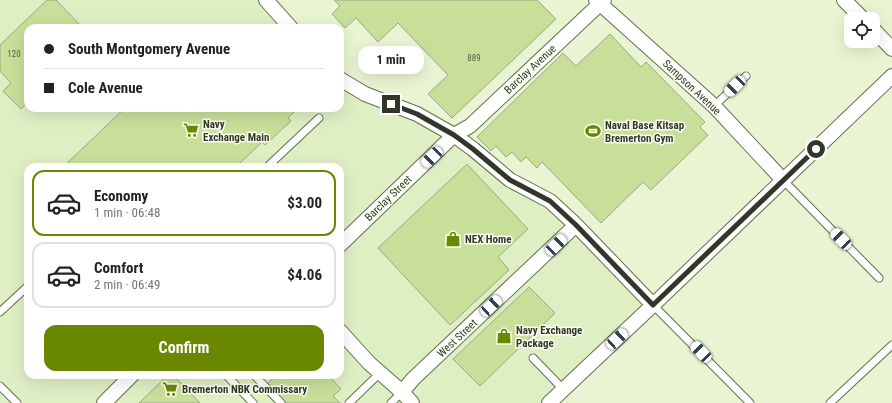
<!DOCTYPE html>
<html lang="en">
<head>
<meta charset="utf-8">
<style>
	:root { --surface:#fff; --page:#f2f2f2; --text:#222; --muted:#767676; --line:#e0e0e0; --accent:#6a8700 }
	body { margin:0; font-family:"Roboto Condensed",sans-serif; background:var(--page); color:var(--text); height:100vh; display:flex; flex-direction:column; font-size:15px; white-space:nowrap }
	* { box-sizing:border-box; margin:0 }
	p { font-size:13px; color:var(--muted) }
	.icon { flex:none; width:22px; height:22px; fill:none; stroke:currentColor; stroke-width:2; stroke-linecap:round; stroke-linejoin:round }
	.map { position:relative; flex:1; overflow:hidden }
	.panel { position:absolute; left:24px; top:163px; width:320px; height:216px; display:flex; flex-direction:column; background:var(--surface); border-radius:12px; box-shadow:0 4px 16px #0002 }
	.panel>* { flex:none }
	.guide { position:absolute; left:24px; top:24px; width:320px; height:88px; border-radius:12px; box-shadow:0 4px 16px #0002; display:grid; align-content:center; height:88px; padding:0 20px; background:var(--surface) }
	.buttons { position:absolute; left:844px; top:12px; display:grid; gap:8px }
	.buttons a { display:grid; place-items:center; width:36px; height:36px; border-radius:8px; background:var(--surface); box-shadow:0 4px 16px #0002; font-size:20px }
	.end { position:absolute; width:18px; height:18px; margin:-9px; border:5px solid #323729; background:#fff; box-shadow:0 0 0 2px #fff }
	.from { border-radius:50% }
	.bubble { position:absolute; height:28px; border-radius:12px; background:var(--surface); box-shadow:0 4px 16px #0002; font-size:13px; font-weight:700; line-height:28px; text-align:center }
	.car { position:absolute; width:12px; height:24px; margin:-12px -6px; border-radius:5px; box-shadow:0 0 3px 1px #0007; background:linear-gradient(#fff 24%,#345 0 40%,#fff 0 76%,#345 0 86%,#fff 0) }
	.guide b { display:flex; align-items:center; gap:14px; height:38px; font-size:15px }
	.guide b+b { border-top:1px solid var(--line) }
	.guide i { width:10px; height:10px; background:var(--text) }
	ul { padding:7px 0 0; list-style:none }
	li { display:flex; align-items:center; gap:12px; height:66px; margin:0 8px 6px; padding:0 12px; border:2px solid var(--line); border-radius:12px }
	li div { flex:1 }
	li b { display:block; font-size:15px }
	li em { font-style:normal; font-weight:700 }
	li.selected { border-color:var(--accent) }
	li>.icon { width:36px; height:36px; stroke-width:1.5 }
	.primary-button { display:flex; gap:8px; margin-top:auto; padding:8px 20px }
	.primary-button a { flex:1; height:46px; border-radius:12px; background:var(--accent); color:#fff; font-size:16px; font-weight:700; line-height:46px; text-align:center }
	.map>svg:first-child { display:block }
	.built { fill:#dfefc4; fill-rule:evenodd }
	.building { fill:#c8df9a; stroke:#9ba785 }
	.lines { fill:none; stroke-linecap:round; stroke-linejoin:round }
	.lane-casing { stroke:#636e4f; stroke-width:9 }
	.street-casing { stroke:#636e4f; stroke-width:16 }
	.lane { stroke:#fff; stroke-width:7 }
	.street { stroke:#fff; stroke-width:14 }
	.route { stroke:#323729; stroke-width:5 }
	.labels { text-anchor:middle; stroke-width:3; stroke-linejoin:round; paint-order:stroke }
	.number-label { font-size:9px; fill:#586145 }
	.street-label { font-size:11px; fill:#323729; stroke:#fafff1 }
	.poi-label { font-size:11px; font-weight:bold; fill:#323729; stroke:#fafff1; text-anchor:start }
</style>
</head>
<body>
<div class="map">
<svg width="892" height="403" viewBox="0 0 892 403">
	<rect width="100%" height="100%" fill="#e9f5d2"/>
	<path class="built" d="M0 0H266L291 28H28V108H340V79L420 117 550 201 653 305 549 403H0ZM28 167H340V375H28Z"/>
	<path class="building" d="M47 0H56L83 28H28V102L21 109 3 91 11 83 0 71V45Z
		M334 0H537L556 19 452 118 428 94 448 75 398 23 378 42 356 18 345 28 332 14 340 6Z
		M610 34 641 67 646 62 705 122 700 127 708 135 651 190 643 182 601 223 542 162 537 168 526 157 521 162 512 152 506 157 496 146 491 151 477 137 563 53 576 66Z
		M125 108H298L288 118 291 121 265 145 262 142 236 167H63Z
		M467 164 528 229 498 257 509 270 450 325 378 248Z
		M529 287 555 313 480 386 453 359Z
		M168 375H173L200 403H139Z
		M276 375H328L341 389 333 396 340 403H286L268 383Z"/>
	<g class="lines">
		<g class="lane-casing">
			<path id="lane" d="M714 106 746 76
				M267 167 319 118
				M783 180 879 278
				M653 305 750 403
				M0 312 28 286
				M533 358 563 389
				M226 375 253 403
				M254 375 281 403
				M0 386 17 403
				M349 403 380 373
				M391 403 402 392
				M830 403 892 345"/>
		</g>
		<g class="street-casing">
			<path id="street" d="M266 0 291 28
				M596 0 714 106 783 180
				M844 0 863 19
				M873 29 892 49
				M340 79 365 94 417 114 454 135 473 149 510 180 550 201 576 225 653 305
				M340 245 454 135 470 126 604 0
				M340 331 369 363 402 392 412 403
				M402 392 413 379 576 225
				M104 403 132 375
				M549 403 653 305 892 76"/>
		</g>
		<use href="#lane" class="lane"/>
		<use href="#street" class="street"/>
	</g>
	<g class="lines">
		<path class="route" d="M391 104 417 114 454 135 473 149 510 180 550 201 576 225 653 305 816 149"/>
	</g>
	<defs>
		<g id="supermarket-bare" transform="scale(1.2)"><path d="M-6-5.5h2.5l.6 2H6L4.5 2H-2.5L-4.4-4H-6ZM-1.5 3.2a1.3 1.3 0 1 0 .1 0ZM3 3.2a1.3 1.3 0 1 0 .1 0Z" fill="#6a8700" stroke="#fafff1" stroke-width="2.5" paint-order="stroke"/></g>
		<g id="stadium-bare" transform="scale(1.2)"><path d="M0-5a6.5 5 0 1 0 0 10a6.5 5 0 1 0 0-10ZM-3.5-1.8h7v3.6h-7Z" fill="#6a8700" stroke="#fafff1" stroke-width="2.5" paint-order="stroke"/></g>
		<g id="shop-bare" transform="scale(1.2)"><path d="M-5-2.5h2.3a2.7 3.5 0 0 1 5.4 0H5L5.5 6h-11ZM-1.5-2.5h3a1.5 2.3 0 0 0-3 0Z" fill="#6a8700" stroke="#fafff1" stroke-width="2.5" paint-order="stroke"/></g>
	</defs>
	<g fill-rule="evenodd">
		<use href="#supermarket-bare" x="191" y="130"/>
		<use href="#stadium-bare" x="593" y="131"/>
		<use href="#shop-bare" x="453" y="239"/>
		<use href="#shop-bare" x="504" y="336"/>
		<use href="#supermarket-bare" x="170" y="389"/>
	</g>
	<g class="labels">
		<g class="number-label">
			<text x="14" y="57">120</text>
			<text x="474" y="61">889</text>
		</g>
		<g class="street-label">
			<text transform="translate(530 69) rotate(-43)" y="4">Barclay Avenue</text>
			<text transform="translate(692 87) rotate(43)" y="4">Sampson Avenue</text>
			<text transform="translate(388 198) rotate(-44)" y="4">Barclay Street</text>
			<text transform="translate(457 338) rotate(-43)" y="4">West Street</text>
		</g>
		<g class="poi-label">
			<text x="203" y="128">Navy<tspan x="203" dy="13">Exchange Main</tspan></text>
			<text x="605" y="129">Naval Base Kitsap<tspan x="605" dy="13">Bremerton Gym</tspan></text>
			<text x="465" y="243">NEX Home</text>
			<text x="516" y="334">Navy Exchange<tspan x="516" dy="13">Package</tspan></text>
			<text x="182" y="393">Bremerton NBK Commissary</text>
		</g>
	</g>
</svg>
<div class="buttons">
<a><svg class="icon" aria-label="locate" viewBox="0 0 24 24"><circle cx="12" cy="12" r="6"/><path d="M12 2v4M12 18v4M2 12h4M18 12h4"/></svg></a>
</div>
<i class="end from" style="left:816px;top:149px"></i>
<i class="end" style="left:391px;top:104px"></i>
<div class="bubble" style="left:358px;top:46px;width:66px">1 min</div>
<i class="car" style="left:735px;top:86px;rotate:226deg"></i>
<i class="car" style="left:432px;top:157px;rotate:226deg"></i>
<i class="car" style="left:841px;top:239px;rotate:316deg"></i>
<i class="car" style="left:556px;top:245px;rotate:45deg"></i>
<i class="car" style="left:491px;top:306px;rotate:47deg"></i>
<i class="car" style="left:617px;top:339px;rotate:47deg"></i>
<i class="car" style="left:701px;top:352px;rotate:316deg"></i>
<div class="guide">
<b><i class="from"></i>South Montgomery Avenue</b>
<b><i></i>Cole Avenue</b>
</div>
<section class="panel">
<ul>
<li class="selected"><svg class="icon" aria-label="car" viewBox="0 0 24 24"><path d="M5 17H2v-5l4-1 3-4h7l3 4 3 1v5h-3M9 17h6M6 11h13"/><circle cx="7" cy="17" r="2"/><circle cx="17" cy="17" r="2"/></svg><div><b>Economy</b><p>1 min · 06:48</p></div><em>$3.00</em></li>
<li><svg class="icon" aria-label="car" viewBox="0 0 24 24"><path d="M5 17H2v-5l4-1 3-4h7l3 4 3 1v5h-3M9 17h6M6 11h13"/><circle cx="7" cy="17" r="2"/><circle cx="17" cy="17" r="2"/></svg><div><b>Comfort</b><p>2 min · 06:49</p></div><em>$4.06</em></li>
</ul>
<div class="primary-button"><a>Confirm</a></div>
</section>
</div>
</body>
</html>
